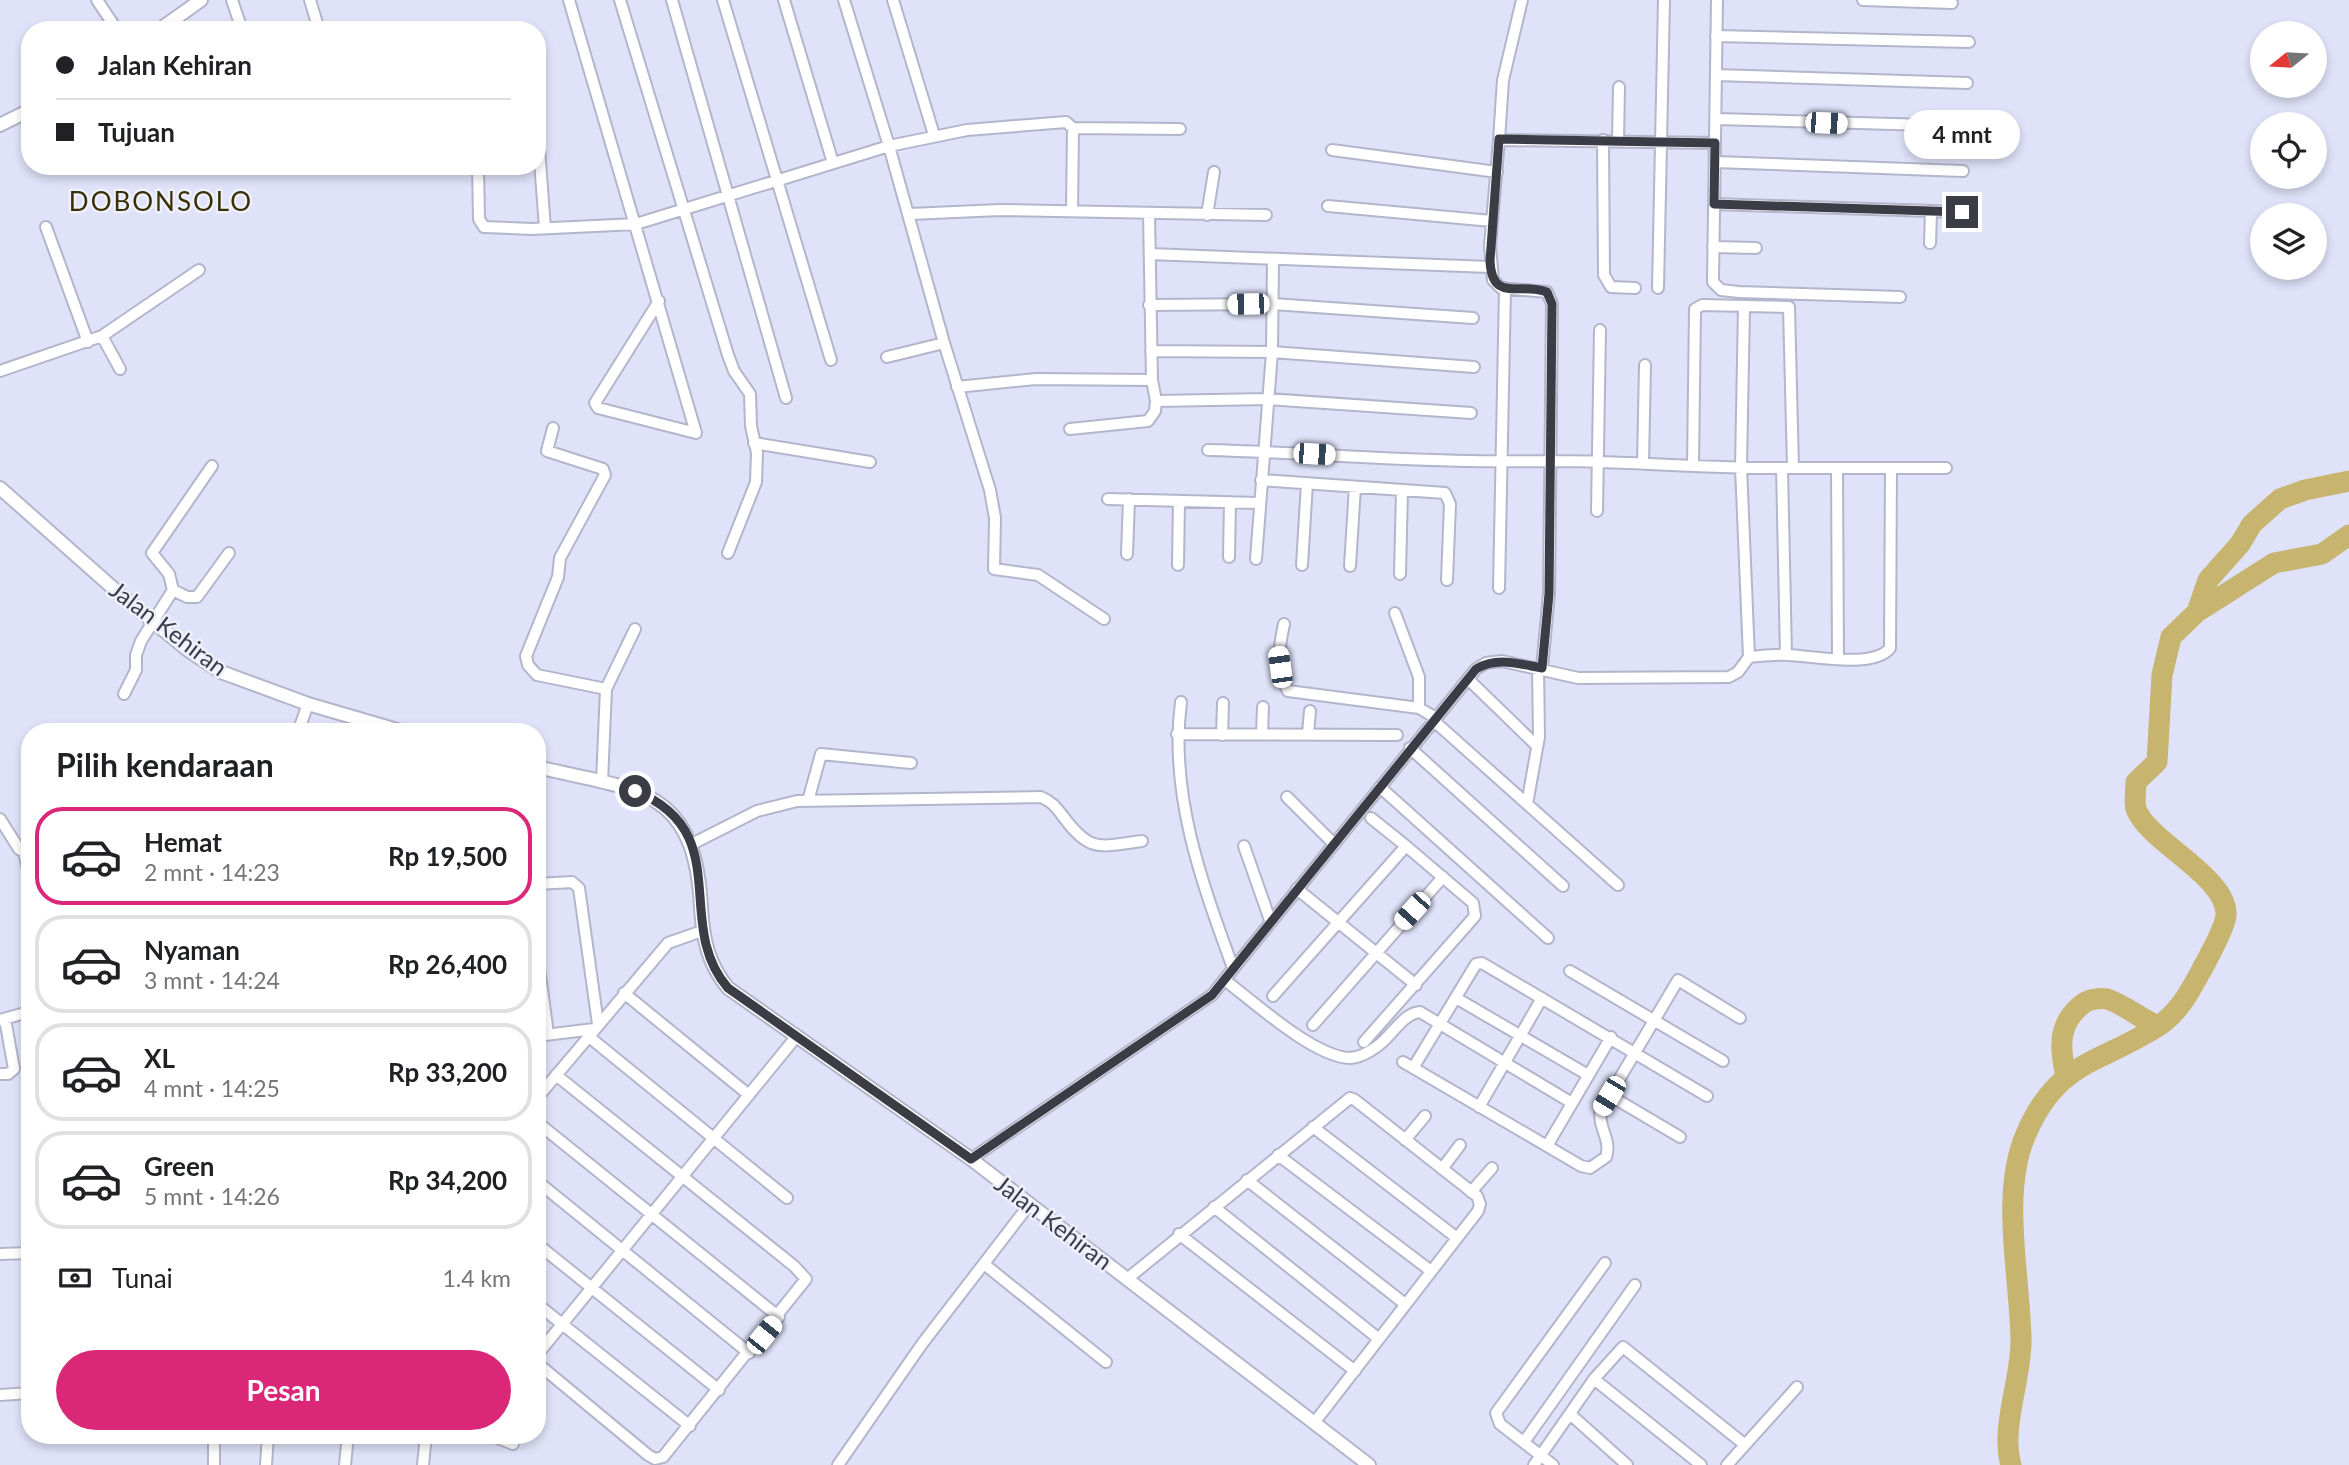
<!DOCTYPE html>
<html lang="id">
<head>
<meta charset="utf-8">
<style>
	:root { --surface:#fff; --page:#f6f6f6; --text:#202124; --muted:#757577; --line:#e0e0e0; --accent:#db2777 }
	body { margin:0; font-family:Lato,sans-serif; background:var(--page); color:var(--text); height:100vh; display:flex; flex-direction:column; font-size:26px; white-space:nowrap }
	* { box-sizing:border-box; margin:0 }
	p { font-size:23px; color:var(--muted) }
	.icon { flex:none; width:38px; height:38px; fill:none; stroke:currentColor; stroke-width:2; stroke-linecap:round; stroke-linejoin:round }
	.map { position:relative; flex:1; overflow:hidden }
	.details { position:absolute; left:21px; top:723px; width:525px; height:721px; display:flex; flex-direction:column; background:var(--surface); border-radius:28px; box-shadow:0 4px 10px #0003 }
	.details>* { flex:none }
	.guide { position:absolute; left:21px; top:21px; width:525px; height:154px; border-radius:28px; box-shadow:0 4px 10px #0003; display:grid; align-content:center; height:154px; padding:0 35px; background:var(--surface) }
	.needle { width:46px; rotate:252deg }
	.controls { position:absolute; left:2250px; top:21px; display:grid; gap:14px }
	.controls a { display:grid; place-items:center; width:77px; height:77px; border-radius:50%; background:var(--surface); box-shadow:0 4px 10px #0003; font-size:35px }
	.end { position:absolute; width:32px; height:32px; margin:-16px; border:9px solid #3b3c45; background:#fff; box-shadow:0 0 0 4px #fff }
	.from { border-radius:50% }
	.bubble { position:absolute; height:49px; border-radius:24px; background:var(--surface); box-shadow:0 4px 10px #0003; font-size:23px; font-weight:700; line-height:49px; text-align:center }
	.car { position:absolute; width:21px; height:42px; margin:-21px -10px; border-radius:9px; box-shadow:0 0 5px 2px #0007; background:linear-gradient(#fff 24%,#345 0 40%,#fff 0 76%,#345 0 86%,#fff 0) }
	.guide b { display:flex; align-items:center; gap:24px; height:66px; font-size:26px }
	.guide b+b { border-top:2px solid var(--line) }
	.guide i { width:18px; height:18px; background:var(--text) }
	ul { padding:0; list-style:none }
	li { display:flex; align-items:center; gap:21px; height:98px; margin:0 14px 10px; padding:0 21px; border:4px solid var(--line); border-radius:28px }
	li div { flex:1 }
	li b { display:block; font-size:26px }
	li em { font-style:normal; font-weight:700 }
	li.selected { border-color:var(--accent) }
	li>.icon { width:63px; height:63px; stroke-width:1.5 }
	h2 { padding:0 35px; font-size:32px; line-height:84px }
	.pay { display:flex; align-items:center; gap:18px; height:77px; padding:0 35px; font-size:26px }
	.pay p { margin-inline-start:auto }
	.button { display:flex; gap:14px; margin-top:auto; padding:14px 35px }
	.button a { flex:1; height:80px; border-radius:42px; background:var(--accent); color:#fff; font-size:28px; font-weight:700; line-height:80px; text-align:center }
	.map>svg:first-child { display:block }
	.lines { fill:none; stroke-linecap:round; stroke-linejoin:round }
	.river { stroke:#c6b46f; stroke-width:21 }
	.minor-casing { stroke:#b3b6cb; stroke-width:14 }
	.tertiary-casing { stroke:#b3b6cb; stroke-width:16 }
	.minor { stroke:#fff; stroke-width:10 }
	.tertiary { stroke:#fff; stroke-width:12 }
	.route { stroke:#3b3c45; stroke-width:9 }
	.labels { text-anchor:middle; stroke-width:5; stroke-linejoin:round; paint-order:stroke }
	.street-label { font-size:24px; fill:#3b3c45; stroke:#eef0fd }
	.neighbourhood-label { font-size:26px; letter-spacing:2px; fill:#372e02; stroke:#eef0fd }
</style>
</head>
<body>
<div class="map">
<svg width="2349" height="1465" viewBox="0 0 2349 1465">
	<rect width="100%" height="100%" fill="#dfe2f8"/>
	<g class="lines">
		<path class="river" d="M2197 612 2208 580 2240 544 2252 524 2280 499 2305 490 2349 481
			M2066 1076C2059 1046 2058 1022 2084 1003 2090 999 2103 997 2110 1000 2126 1006 2141 1019 2158 1026
			M2011 1465C2000 1427 2022 1378 2021 1339 2020 1276 2000 1193 2026 1134 2058 1060 2099 1064 2157 1027 2182 1011 2193 985 2207 960 2213 948 2224 929 2226 916 2229 877 2148 842 2136 809 2134 802 2136 790 2136 782L2157 762 2162 675 2171 637 2197 612 2274 563 2322 554 2349 535"/>
		<g class="minor-casing">
			<path id="minor" d="M97 0 117 30
				M232 0 242 30
				M310 0 319 30
				M569 0 696 433 598 408 595 403 659 301
				M620 0 728 355 734 371 750 394 751 426 757 453 756 482 728 553
				M672 0 786 398
				M723 0 831 360
				M784 0 833 163
				M893 0 934 135
				M1522 0 1503 80 1499 140 1715 143
				M1717 0 1713 282 1721 290 1739 292 1900 297
				M1863 0 1952 3
				M1716 36 1969 42
				M1716 75 1967 83
				M1717 119 1964 126
				M1073 128 1180 129
				M1499 140 1490 246 1493 280 1501 288 1547 292 1552 304 1549 594 1542 668
				M1603 140 1604 275 1611 287 1635 288
				M1618 140 1619 87
				M539 148 545 228
				M1332 150 1497 172
				M1715 162 1963 171
				M478 166 479 219 484 227 532 229 636 224 889 146 844 0
				M1714 204 1962 212
				M1328 206 1492 221
				M1072 211 1073 128 1066 122 967 130 889 146 944 343 990 490 995 518 994 569 1038 575 1104 619
				M1149 213 1152 380 1156 401 1268 399 1471 413
				M910 214 1000 210 1266 215
				M1207 215 1214 172
				M46 227 88 342
				M1930 243 1931 213
				M1713 247 1756 248
				M1150 254 1490 267
				M1658 288 1664 0
				M1149 305 1273 304 1473 318
				M102 336 120 369
				M1151 351 1272 352 1474 367
				M887 357 944 343
				M0 371 102 336 199 270
				M957 387 1036 379 1152 380
				M553 428 547 451 603 469 605 475 560 558 558 577 526 656 528 665 537 675 606 689
				M1070 429 1148 421 1155 411 1156 401
				M754 443 870 462
				M1208 450C1295 452 1381 460 1468 461 1513 462 1557 460 1601 462 1665 464 1729 469 1793 468L1789 307 1702 305 1695 309 1693 465
				M1643 463 1645 365
				M1782 468 1786 655
				M1793 468H1946
				M1837 468 1838 658
				M1261 480 1445 493 1450 504 1447 580
				M1108 499 1259 503
				M1597 511 1600 330
				M1127 554 1129 499
				M1229 557 1230 502
				M1256 559 1272 352 1273 259
				M1178 565 1179 501
				M1302 565 1307 483
				M1350 566 1355 487
				M1400 574 1402 490
				M1499 588 1505 288
				M173 590 187 597H197L229 553
				M1395 613 1419 677V708
				M1284 624C1279 647 1275 670 1288 691L1419 708 1436 718
				M1749 657C1762 656 1775 654 1788 655 1813 656 1874 669 1890 648L1891 468
				M1468 679 1537 746
				M124 694 136 670V655L141 641 173 590 169 574 152 553 212 466
				M1181 702C1169 794 1202 883 1233 968
				M1434 721 1618 885
				M298 732 308 704
				M1262 733 1263 707
				M1308 733 1310 711
				M1177 734 1397 735
				M1222 735 1223 703
				M1410 748 1563 886
				M602 782 606 689 635 629
				M1380 787 1548 938
				M1287 797 1334 844
				M808 801 821 754 911 763
				M1527 804 1539 737 1538 667
				M0 819 19 849 24 852 30 878
				M692 844 757 811 797 801 1041 797C1052 802 1055 806 1062 815 1090 853 1098 847 1142 841
				M1244 846 1270 920
				M537 884 572 882 579 888 598 1024
				M1297 889 1416 985
				M537 953 548 1034
				M1570 971 1723 1061
				M1226 981C1255 1003 1313 1056 1349 1058 1360 1058 1371 1051 1379 1045 1392 1035 1404 1013 1420 1012L1572 1103
				M624 993 749 1095
				M1273 996 1406 846 1371 818
				M1456 998 1588 1075
				M0 1020 25 1013
				M1313 1025 1443 877
				M537 1036 594 1029
				M588 1036 787 1198
				M1364 1042 1475 916 1473 903 1406 846
				M1403 1062 1547 1146 1611 1037
				M1413 1068 1476 964 1482 963 1707 1096
				M0 1074H8L14 1069 5 1019
				M1609 1095 1680 1137
				M537 1098 668 943 702 931
				M1479 1107 1542 998
				M537 1122 779 1317
				M1313 1127 1457 1238
				M1405 1140 1425 1116
				M1547 1146 1581 1166 1590 1168 1606 1157C1612 1139 1597 1127 1601 1110L1678 980 1740 1018
				M1278 1155 1431 1271
				M971 1159 1212 995 1476 669 1486 663 1502 661 1578 678 1729 677 1738 672 1749 657 1741 467 1744 306
				M1442 1169 1460 1145
				M1247 1180 1405 1304
				M537 1181 749 1353
				M1471 1192 1492 1168
				M1214 1207 1379 1339
				M1179 1234 1355 1371
				M537 1244 719 1390
				M0 1254 30 1253
				M984 1264 1106 1362
				M1127 1279 1350 1098 1355 1100 1477 1196 1480 1204 1478 1211 1314 1423
				M537 1304 690 1426
				M537 1355 796 1037
				M537 1363 648 1455 655 1459 663 1457 806 1279 794 1266 556 1075
				M1594 1379 1701 1465
				M0 1395 30 1393
				M1570 1414 1627 1465
				M214 1435V1465
				M490 1435 513 1444
				M1524 1442 1635 1285
				M266 1465 268 1435
				M345 1465 348 1435
				M423 1465 426 1435
				M838 1465 922 1344 1029 1205
				M1534 1465 1594 1379 1623 1347 1744 1444
				M1553 1465 1500 1424 1496 1413 1605 1263
				M1727 1465 1797 1387"/>
		</g>
		<g class="tertiary-casing">
			<path id="tertiary" d="M159 30 201 0
				M0 125 30 110
				M0 488 122 596 188 650 221 672 308 704 404 732
				M537 767C639 791 695 786 701 908 703 939 708 964 728 988L971 1159 1369 1465"/>
		</g>
		<use href="#minor" class="minor"/>
		<use href="#tertiary" class="tertiary"/>
	</g>
	<g class="lines">
		<path class="route" d="M635 791C737 832 672 924 728 988L971 1159 1212 995 1476 669C1497 656 1519 664 1542 668L1549 594 1552 304 1547 292C1519 282 1492 303 1490 261L1499 139 1715 143 1714 204 1962 212"/>
	</g>
	<g class="labels">
		<g class="street-label">
			<text transform="translate(168 629) rotate(37)" y="8">Jalan Kehiran</text>
			<text transform="translate(1053 1223) rotate(37)" y="8">Jalan Kehiran</text>
		</g>
		<g class="neighbourhood-label">
			<text x="161" y="211">DOBONSOLO</text>
		</g>
	</g>
</svg>
<div class="controls">
<a><svg class="needle" viewBox="-14 -14 28 28"><path d="M0-13l5 13h-10z" fill="#e53935"/><path d="M0 13l5-13h-10z" fill="#757577"/></svg></a>
<a><svg class="icon" aria-label="locate" viewBox="0 0 24 24"><circle cx="12" cy="12" r="6"/><path d="M12 2v4M12 18v4M2 12h4M18 12h4"/></svg></a>
<a><svg class="icon" aria-label="layers" viewBox="0 0 24 24"><path d="M12 4l9 5-9 5-9-5zM3 14l9 5 9-5"/></svg></a>
</div>
<i class="end from" style="left:635px;top:791px"></i>
<i class="end" style="left:1962px;top:212px"></i>
<div class="bubble" style="left:1904px;top:110px;width:116px">4 mnt</div>
<i class="car" style="left:1826px;top:123px;rotate:92deg"></i>
<i class="car" style="left:1248px;top:304px;rotate:269deg"></i>
<i class="car" style="left:1314px;top:454px;rotate:93deg"></i>
<i class="car" style="left:1280px;top:667px;rotate:352deg"></i>
<i class="car" style="left:1412px;top:911px;rotate:222deg"></i>
<i class="car" style="left:1609px;top:1096px;rotate:211deg"></i>
<i class="car" style="left:764px;top:1335px;rotate:39deg"></i>
<div class="guide">
<b><i class="from"></i>Jalan Kehiran</b>
<b><i></i>Tujuan</b>
</div>
<section class="details">
<h2>Pilih kendaraan</h2>
<ul>
<li class="selected"><svg class="icon" aria-label="car" viewBox="0 0 24 24"><path d="M5 17H2v-5l4-1 3-4h7l3 4 3 1v5h-3M9 17h6M6 11h13"/><circle cx="7" cy="17" r="2"/><circle cx="17" cy="17" r="2"/></svg><div><b>Hemat</b><p>2 mnt · 14:23</p></div><em>Rp 19,500</em></li>
<li><svg class="icon" aria-label="car" viewBox="0 0 24 24"><path d="M5 17H2v-5l4-1 3-4h7l3 4 3 1v5h-3M9 17h6M6 11h13"/><circle cx="7" cy="17" r="2"/><circle cx="17" cy="17" r="2"/></svg><div><b>Nyaman</b><p>3 mnt · 14:24</p></div><em>Rp 26,400</em></li>
<li><svg class="icon" aria-label="car" viewBox="0 0 24 24"><path d="M5 17H2v-5l4-1 3-4h7l3 4 3 1v5h-3M9 17h6M6 11h13"/><circle cx="7" cy="17" r="2"/><circle cx="17" cy="17" r="2"/></svg><div><b>XL</b><p>4 mnt · 14:25</p></div><em>Rp 33,200</em></li>
<li><svg class="icon" aria-label="car" viewBox="0 0 24 24"><path d="M5 17H2v-5l4-1 3-4h7l3 4 3 1v5h-3M9 17h6M6 11h13"/><circle cx="7" cy="17" r="2"/><circle cx="17" cy="17" r="2"/></svg><div><b>Green</b><p>5 mnt · 14:26</p></div><em>Rp 34,200</em></li>
</ul>
<div class="pay"><svg class="icon" aria-label="cash" viewBox="0 0 24 24"><path d="M3 7h18v10H3z"/><circle cx="12" cy="12" r="2"/></svg>Tunai<p>1.4 km</p></div>
<div class="button"><a>Pesan</a></div>
</section>
</div>
</body>
</html>
